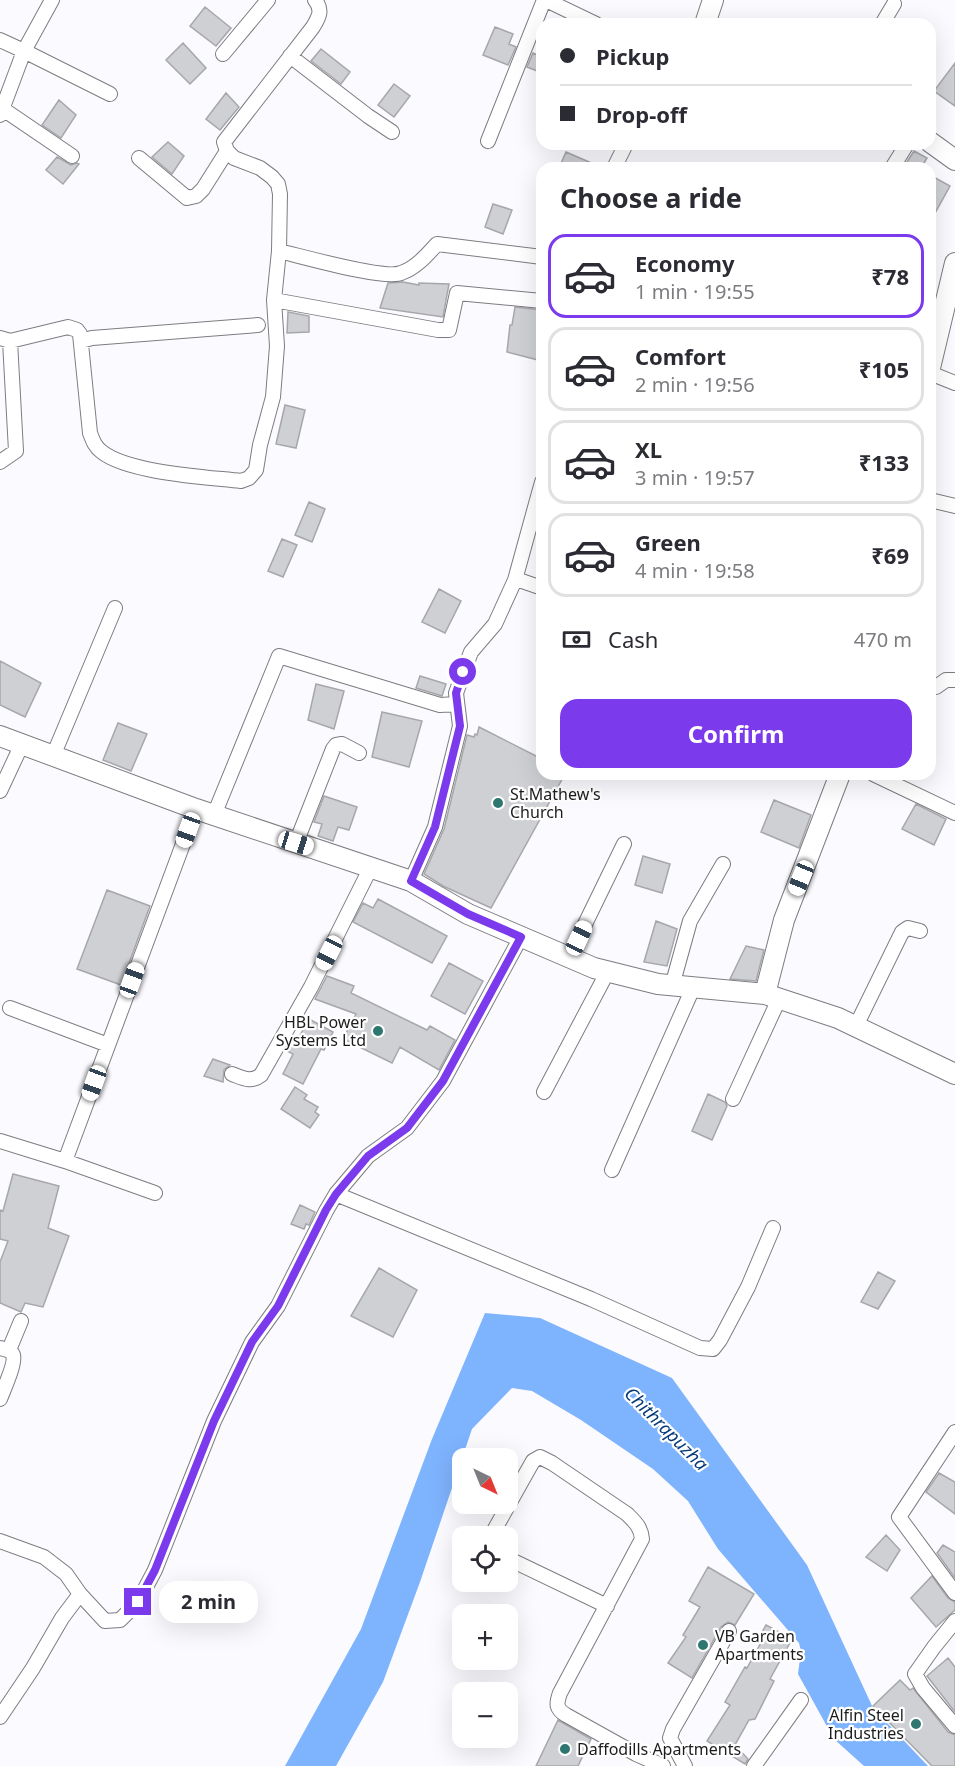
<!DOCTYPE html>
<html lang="en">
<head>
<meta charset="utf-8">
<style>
	:root { --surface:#fff; --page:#f7f7f7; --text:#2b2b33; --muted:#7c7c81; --line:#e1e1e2; --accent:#7c3aed }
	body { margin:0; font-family:"Noto Sans",sans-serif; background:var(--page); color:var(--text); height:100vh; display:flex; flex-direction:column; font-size:22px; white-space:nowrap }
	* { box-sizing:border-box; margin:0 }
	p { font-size:20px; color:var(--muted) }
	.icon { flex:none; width:33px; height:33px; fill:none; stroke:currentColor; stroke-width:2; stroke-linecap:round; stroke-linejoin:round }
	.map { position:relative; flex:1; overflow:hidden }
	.details { position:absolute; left:536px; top:162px; width:400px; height:618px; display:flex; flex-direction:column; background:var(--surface); border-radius:18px; box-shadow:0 6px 24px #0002 }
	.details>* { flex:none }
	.banner { position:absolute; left:536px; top:18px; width:400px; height:132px; border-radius:18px; box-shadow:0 6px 24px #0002; display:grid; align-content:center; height:132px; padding:0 24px; background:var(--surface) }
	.needle { width:39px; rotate:137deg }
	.controls { position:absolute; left:452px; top:1448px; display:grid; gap:12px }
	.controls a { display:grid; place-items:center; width:66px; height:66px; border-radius:12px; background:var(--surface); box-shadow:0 6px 24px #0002; font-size:30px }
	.end { position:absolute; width:27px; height:27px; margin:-14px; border:8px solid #7c3aed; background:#fff; box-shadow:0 0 0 3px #fff }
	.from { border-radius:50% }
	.bubble { position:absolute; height:42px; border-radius:18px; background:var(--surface); box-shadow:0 6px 24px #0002; font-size:20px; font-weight:700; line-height:42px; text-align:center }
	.car { position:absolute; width:18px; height:36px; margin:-18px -9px; border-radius:8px; box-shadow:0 0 4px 2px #0007; background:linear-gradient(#fff 24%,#345 0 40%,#fff 0 76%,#345 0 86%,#fff 0) }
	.banner b { display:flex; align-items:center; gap:21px; height:57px; font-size:22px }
	.banner b+b { border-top:2px solid var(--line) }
	.banner i { width:15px; height:15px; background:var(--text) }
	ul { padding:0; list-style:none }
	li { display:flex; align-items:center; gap:18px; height:84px; margin:0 12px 9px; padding:0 12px; border:3px solid var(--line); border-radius:18px }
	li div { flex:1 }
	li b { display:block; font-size:22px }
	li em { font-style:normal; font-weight:700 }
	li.current { border-color:var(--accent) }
	li>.icon { width:54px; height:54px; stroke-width:1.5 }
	h2 { padding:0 24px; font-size:27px; line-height:72px }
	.pay { display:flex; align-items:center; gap:15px; height:66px; padding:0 24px; font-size:22px }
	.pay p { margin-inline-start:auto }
	.cta { display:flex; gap:12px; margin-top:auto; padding:12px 24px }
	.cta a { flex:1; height:69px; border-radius:18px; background:var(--accent); color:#fff; font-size:24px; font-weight:700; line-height:69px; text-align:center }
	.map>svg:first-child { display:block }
	.water { fill:#7eb3fd }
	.building { fill:#cfd0d4; stroke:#a6a7ab; stroke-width:1.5 }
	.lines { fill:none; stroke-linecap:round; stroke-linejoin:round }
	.street-casing { stroke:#7e7c80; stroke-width:16 }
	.secondary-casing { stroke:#7e7c80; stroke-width:22 }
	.street { stroke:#fff; stroke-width:14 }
	.secondary { stroke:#fff; stroke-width:20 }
	.route { stroke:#7c3aed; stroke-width:8 }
	.poi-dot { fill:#2e7670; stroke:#fff; stroke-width:2 }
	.labels { text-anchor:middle; stroke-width:4.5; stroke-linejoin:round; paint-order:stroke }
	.poi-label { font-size:16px; fill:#1c1c1d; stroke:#fff; text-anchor:start }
	.water-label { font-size:18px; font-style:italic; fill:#053a7a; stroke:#fff }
</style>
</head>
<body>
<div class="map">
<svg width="955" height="1766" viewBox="0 0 955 1766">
	<rect width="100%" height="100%" fill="#fbfafe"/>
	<path class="water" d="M485 1313 540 1318 672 1378 807 1565 873 1708 928 1766H864L834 1739 798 1674 801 1651 799 1643 718 1549 688 1501 653 1469 581 1420 532 1391 512 1388 472 1429 420 1582 383 1682 336 1766H285L361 1629 432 1439Z"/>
	<path class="building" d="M205 7 231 28 216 46 190 26Z
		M495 27 513 34 509 44 516 47 508 65 483 55Z
		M183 43 206 68 190 84 166 60Z
		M321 49 350 72 341 84 311 61Z
		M533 53 542 57V73L527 67Z
		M955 63V106L934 91Z
		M394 84 410 96 394 117 378 105Z
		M226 93 239 107 220 130 206 119Z
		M59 100 76 115 61 138 42 125Z
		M168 142 184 156 172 174 152 157Z
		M914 151 927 158 921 168H903Z
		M566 152 603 168H559Z
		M57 157 71 165 77 163 79 164 63 184 46 170Z
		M930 175 950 186 930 222Z
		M493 204 512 210 503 234 485 227Z
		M403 282 419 285V283L449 284 443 317 380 308 388 283Z
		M515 307 542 310V347L538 360 507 352 510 325H512Z
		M288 312 309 316V332L287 333Z
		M285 405 305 410 296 448 276 444Z
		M309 502 325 509 312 542 295 535Z
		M282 539 297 545 283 577 268 571Z
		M439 589 461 601 445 633 422 622Z
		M0 661 41 683 25 717 0 705Z
		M420 676 446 684 442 696 416 688Z
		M316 684 344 691 334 729 308 720Z
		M382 712 422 721 409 767 372 757Z
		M118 723 147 734 131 771 103 760Z
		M479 727 542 759V774H565L491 908 443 886 424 874 444 829 467 735 474 737 475 734 477 735Z
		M324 796 357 807 349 830 338 827 333 841 318 836 322 824 314 822Z
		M774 800 811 815 799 848 761 832Z
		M916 804 946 819 934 845 902 829Z
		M643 856 670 864 662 893 635 885Z
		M107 890 150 906 121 985 77 969Z
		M378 899 447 936 432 963 353 922 363 903 373 908Z
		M656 921 677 929 667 966 644 962Z
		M746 946 764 950 756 981 730 979Z
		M449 963 483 981 465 1014 431 996Z
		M327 976 354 986 351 993 427 1030 430 1026 455 1040 439 1070 400 1047 392 1063 343 1039 356 1014 315 999Z
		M309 1019 333 1032 324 1050 321 1049 303 1084 283 1074 293 1054 285 1050 293 1037 298 1039Z
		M213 1059 230 1065 224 1070 223 1082 204 1076Z
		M295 1087 307 1095 304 1099 318 1107 315 1112 319 1115 310 1128 281 1109Z
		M708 1094 725 1102 727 1106 712 1140 692 1131Z
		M13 1174 59 1186 48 1228 69 1236 43 1307 25 1303 21 1312 0 1303V1262L8 1241 0 1239V1210L3 1211Z
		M300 1205 315 1212 309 1225 306 1224 304 1229 291 1224Z
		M379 1268 417 1290 393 1337 351 1316Z
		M878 1272 895 1281 878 1309 861 1302Z
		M939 1473 955 1482V1514L926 1492Z
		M886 1535 900 1550 887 1571 866 1557Z
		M943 1545 955 1552V1578L937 1553Z
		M708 1567 754 1594 735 1625 728 1622 721 1627 692 1678 668 1663 686 1637 683 1635 700 1607 689 1601Z
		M932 1576 948 1598 955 1602V1610L936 1627 911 1598Z
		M766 1625 781 1633 780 1635 791 1641 770 1679 774 1681 755 1719 749 1720 735 1745 748 1759 745 1764 707 1741 730 1705 725 1702 745 1667 747 1668 764 1637 760 1636Z
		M948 1658 955 1667V1712L927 1676Z
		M900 1680 910 1690 913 1688 948 1732 955 1735V1766H932L873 1706Z
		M558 1720 591 1739 578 1766H536Z"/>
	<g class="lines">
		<g class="street-casing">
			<path id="street" d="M52 0 24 51 110 94
				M546 0 596 24
				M882 24 894 4
				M0 40 24 51 0 115
				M223 54 268 0
				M290 56 368 116 392 132
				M3 109 72 156
				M488 141 544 0
				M139 158 187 198 196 196 203 189 227 151
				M614 168 626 144
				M892 168 907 144
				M279 251C301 256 384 280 401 273 416 268 427 255 437 244L542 257
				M274 300 438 330H449L457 293 542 301
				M0 338 10 341 68 327 77 330 80 334 90 433C93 441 95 447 102 452 129 473 206 477 241 481L249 478 256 470 260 445 273 397 277 346 274 300 279 251 280 194 278 184 272 177 260 168 234 158 227 151 224 142 313 27C319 17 323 10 315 0
				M81 341 92 338 258 325
				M930 373 955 383
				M0 462 16 451 10 341
				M930 500 955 506
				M516 579 542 588
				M930 685 936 687 946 680H955
				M53 756 115 608
				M873 774 955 813
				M0 791 22 744
				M214 815 279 656 440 705 457 704
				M296 843 333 749 336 745 342 744 359 753
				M411 881 435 827 460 726 456 693 471 652 495 624 515 580 542 482
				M569 957 624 844
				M672 986 690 921 723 864
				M10 1008 108 1045
				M856 1026 902 932 908 928 920 931
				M232 1074C243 1078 251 1083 261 1075L311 987 371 867
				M544 1092 608 971
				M733 1099 779 999
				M0 1141 65 1161 155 1193
				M65 1161 196 809
				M612 1170 693 988
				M336 1194 591 1299 700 1348 713 1349 720 1340 748 1287 773 1228
				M0 1348C5 1349 11 1350 13 1355 16 1363 3 1391 0 1399
				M9 1350 21 1321
				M955 1432 899 1517 955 1593
				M491 1536 533 1461 540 1457 552 1463 627 1514C635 1522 641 1527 642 1539L560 1693C556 1704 556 1709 566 1715L636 1754 663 1766
				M0 1541 44 1557 66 1574 80 1594 62 1618 33 1668 0 1717
				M507 1558 607 1606
				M80 1594 105 1621 120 1620 138 1602 155 1570 214 1421 252 1342 278 1306 326 1211 336 1194 368 1156 407 1128 443 1081 521 937
				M955 1621 934 1647 915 1674 923 1688 955 1726
				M685 1766 670 1738 673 1729 729 1631
				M754 1766 801 1700"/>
		</g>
		<g class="secondary-casing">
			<path id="secondary" d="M705 24 713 0
				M930 142 955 160
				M930 368 955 263
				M0 736 196 809 411 881 468 914 594 968 658 984 765 994 838 1018 955 1074
				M765 994 784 920 840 774"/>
		</g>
		<use href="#street" class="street"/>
		<use href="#secondary" class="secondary"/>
	</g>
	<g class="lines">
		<path class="route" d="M138 1602 155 1570 214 1421 252 1342 278 1306 326 1210 336 1194 368 1156 407 1128 443 1081 521 937 468 914 411 881 435 827 460 726 456 693 463 672"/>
	</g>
	<g class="poi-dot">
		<circle cx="498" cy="803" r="6"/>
		<circle cx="378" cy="1031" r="6"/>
		<circle cx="703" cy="1645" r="6"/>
		<circle cx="916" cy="1724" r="6"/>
		<circle cx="565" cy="1749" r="6"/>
	</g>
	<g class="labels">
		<g class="poi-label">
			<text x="510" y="800">St.Mathew's<tspan x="510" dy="18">Church</tspan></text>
			<text x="366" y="1028" text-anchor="end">HBL Power<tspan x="366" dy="18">Systems Ltd</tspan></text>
			<text x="715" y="1642">VB Garden<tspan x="715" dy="18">Apartments</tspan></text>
			<text x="904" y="1721" text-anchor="end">Alfin Steel<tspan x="904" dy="18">Industries</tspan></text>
			<text x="577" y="1755">Daffodills Apartments</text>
		</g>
		<g class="water-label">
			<text transform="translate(666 1429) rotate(45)" y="6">Chithrapuzha</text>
		</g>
	</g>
</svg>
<div class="controls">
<a><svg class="needle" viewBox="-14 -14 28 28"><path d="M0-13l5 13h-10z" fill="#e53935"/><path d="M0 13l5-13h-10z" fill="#7c7c81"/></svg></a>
<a><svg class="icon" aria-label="locate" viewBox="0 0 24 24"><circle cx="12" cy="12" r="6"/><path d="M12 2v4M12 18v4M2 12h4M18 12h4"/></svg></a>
<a>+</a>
<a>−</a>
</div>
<i class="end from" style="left:463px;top:672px"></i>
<i class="end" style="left:138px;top:1602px"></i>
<div class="bubble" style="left:159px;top:1581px;width:99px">2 min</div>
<i class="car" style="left:188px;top:830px;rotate:200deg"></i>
<i class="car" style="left:296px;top:843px;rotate:107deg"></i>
<i class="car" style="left:801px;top:878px;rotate:202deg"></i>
<i class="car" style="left:579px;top:938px;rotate:25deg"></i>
<i class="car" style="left:329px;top:953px;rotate:207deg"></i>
<i class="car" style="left:132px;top:980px;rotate:20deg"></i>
<i class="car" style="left:94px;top:1083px;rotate:200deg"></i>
<div class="banner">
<b><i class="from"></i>Pickup</b>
<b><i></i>Drop-off</b>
</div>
<section class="details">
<h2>Choose a ride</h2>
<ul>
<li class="current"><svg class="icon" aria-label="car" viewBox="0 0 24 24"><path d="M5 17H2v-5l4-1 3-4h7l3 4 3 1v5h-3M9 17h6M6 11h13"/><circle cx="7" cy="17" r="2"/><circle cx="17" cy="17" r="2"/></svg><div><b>Economy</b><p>1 min · 19:55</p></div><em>₹78</em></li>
<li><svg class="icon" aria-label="car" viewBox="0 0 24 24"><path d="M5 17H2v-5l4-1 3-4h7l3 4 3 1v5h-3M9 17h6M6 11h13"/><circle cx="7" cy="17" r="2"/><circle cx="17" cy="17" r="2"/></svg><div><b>Comfort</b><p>2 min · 19:56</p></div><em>₹105</em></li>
<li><svg class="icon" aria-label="car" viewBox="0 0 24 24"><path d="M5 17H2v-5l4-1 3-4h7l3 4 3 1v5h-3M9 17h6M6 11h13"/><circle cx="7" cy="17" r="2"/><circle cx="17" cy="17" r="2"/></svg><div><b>XL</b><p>3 min · 19:57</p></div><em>₹133</em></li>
<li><svg class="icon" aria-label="car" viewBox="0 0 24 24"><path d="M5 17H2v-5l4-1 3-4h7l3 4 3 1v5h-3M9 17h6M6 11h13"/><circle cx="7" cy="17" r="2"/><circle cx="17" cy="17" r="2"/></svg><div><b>Green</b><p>4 min · 19:58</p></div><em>₹69</em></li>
</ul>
<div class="pay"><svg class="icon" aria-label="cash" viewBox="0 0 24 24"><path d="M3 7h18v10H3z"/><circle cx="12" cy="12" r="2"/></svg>Cash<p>470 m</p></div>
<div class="cta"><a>Confirm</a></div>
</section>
</div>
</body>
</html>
